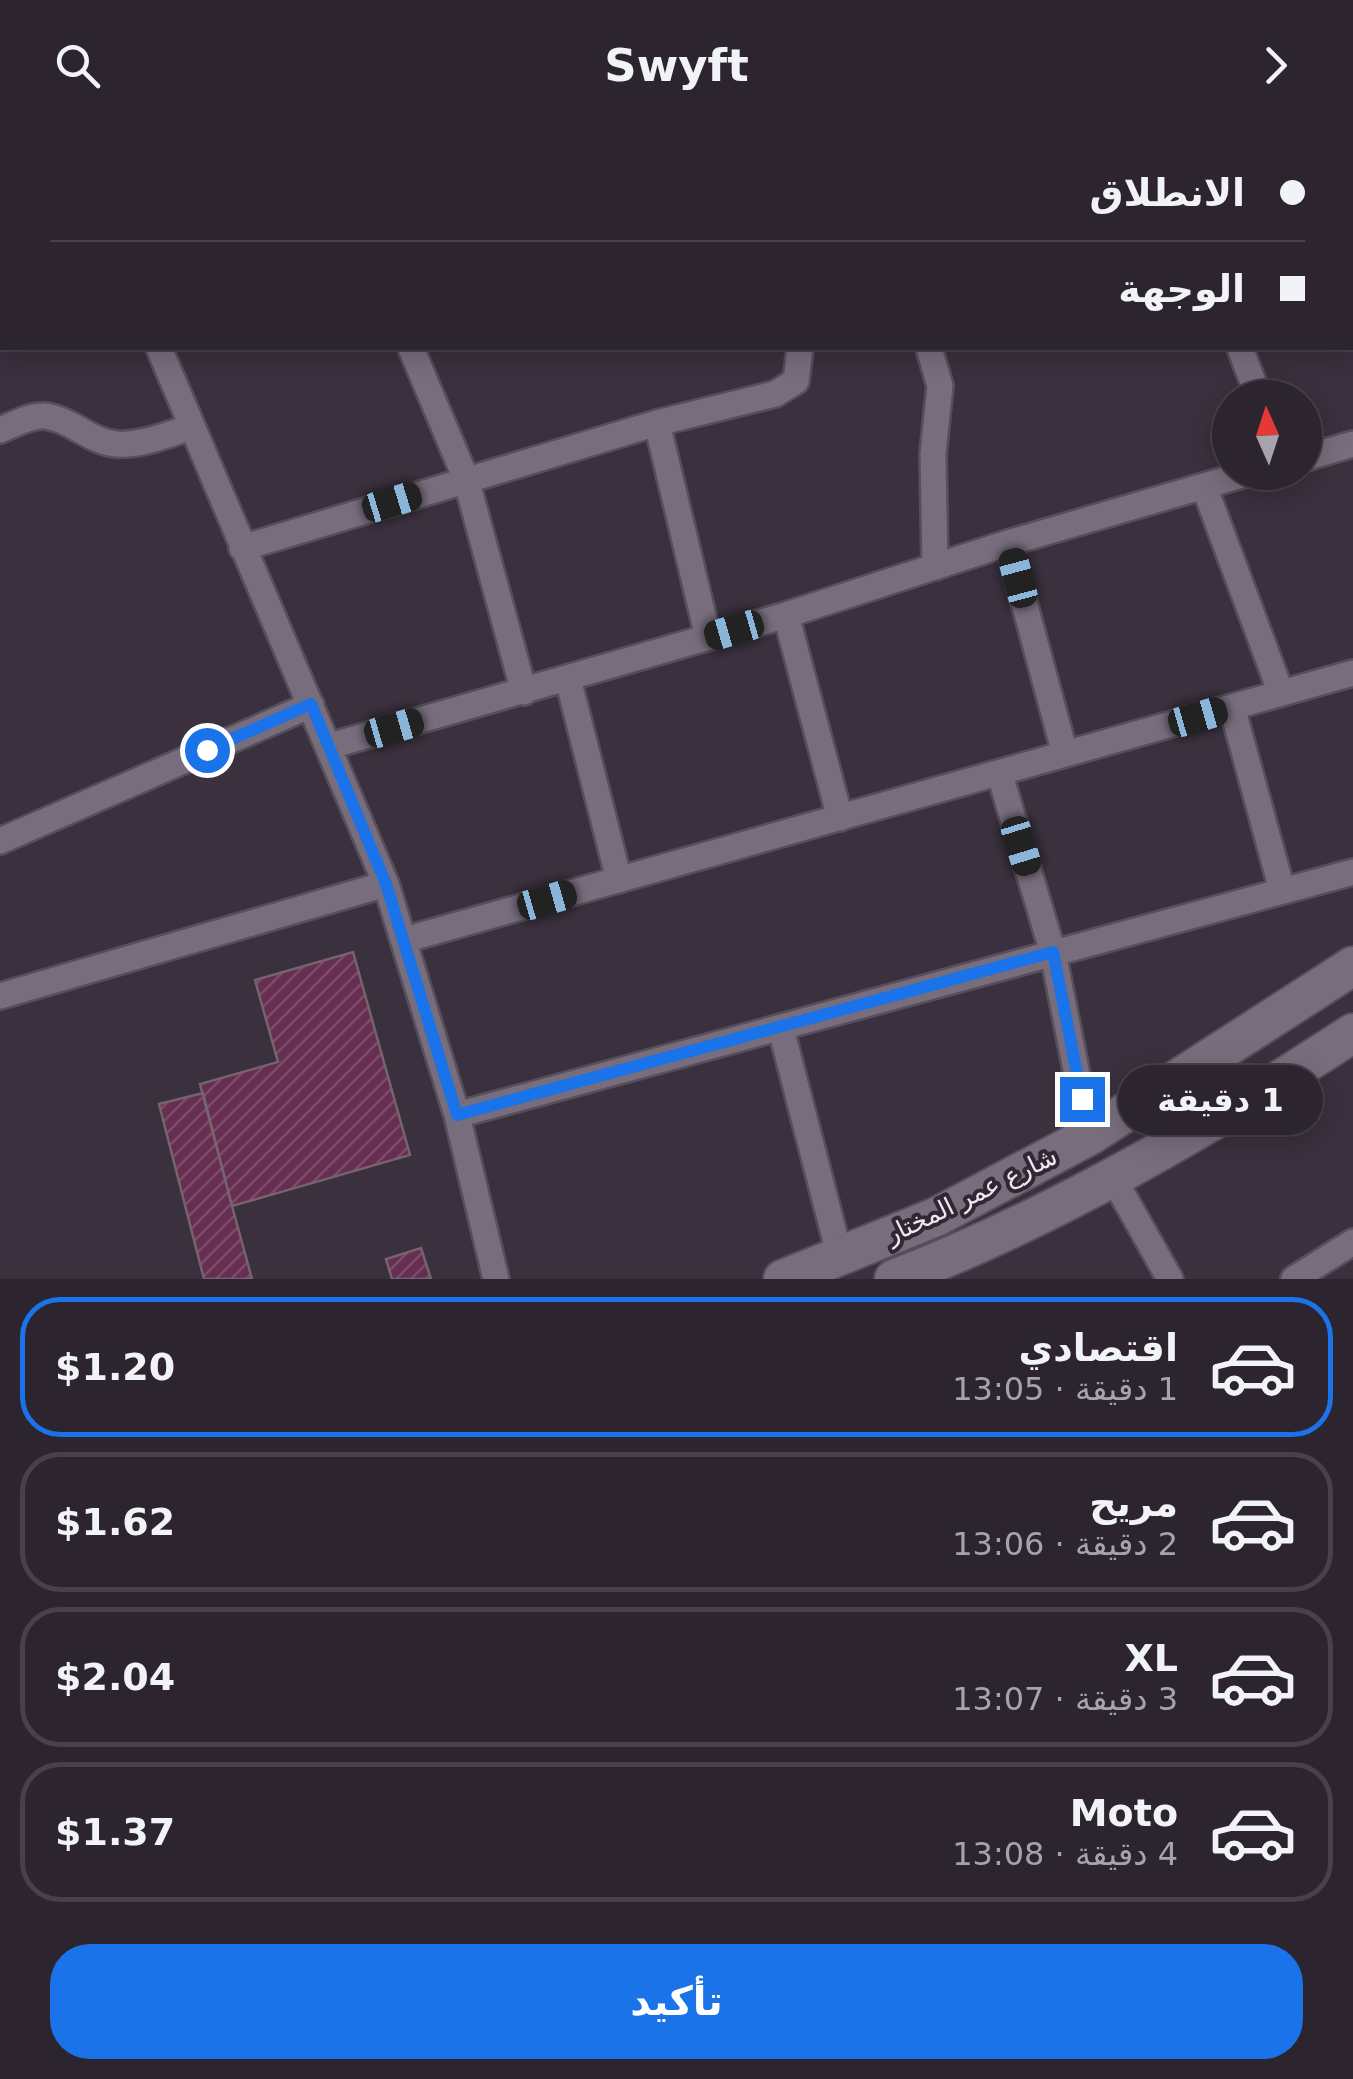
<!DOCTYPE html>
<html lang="ar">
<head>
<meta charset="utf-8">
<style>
	:root { --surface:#2c242e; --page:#38303a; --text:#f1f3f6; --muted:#a6a4aa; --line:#48414a; --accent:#1a73e8 }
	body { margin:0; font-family:"DejaVu Sans",Cairo,sans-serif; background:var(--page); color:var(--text); direction:rtl; height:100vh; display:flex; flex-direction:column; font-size:38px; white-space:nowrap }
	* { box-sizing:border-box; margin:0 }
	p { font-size:32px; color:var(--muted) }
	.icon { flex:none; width:55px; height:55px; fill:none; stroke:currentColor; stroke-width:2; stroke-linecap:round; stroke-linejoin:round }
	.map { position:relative; height:1149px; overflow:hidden; direction:ltr }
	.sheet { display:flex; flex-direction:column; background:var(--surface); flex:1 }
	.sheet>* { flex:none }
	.banner { position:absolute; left:0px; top:0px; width:1355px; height:220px; box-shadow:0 5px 25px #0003,0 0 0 2px var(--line); direction:rtl; display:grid; align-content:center; height:220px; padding:0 50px; background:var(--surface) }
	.needle { width:65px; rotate:357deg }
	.fabs { position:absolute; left:1212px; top:250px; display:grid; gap:20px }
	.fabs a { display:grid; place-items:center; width:110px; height:110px; border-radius:50%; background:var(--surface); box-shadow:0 5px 25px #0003,0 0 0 2px var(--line); font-size:50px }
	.end { position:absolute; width:45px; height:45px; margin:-22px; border:12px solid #1a73e8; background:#fff; box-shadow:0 0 0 5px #fff }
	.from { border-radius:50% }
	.bubble { position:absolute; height:70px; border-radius:35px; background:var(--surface); box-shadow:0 5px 25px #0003,0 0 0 2px var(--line); font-size:32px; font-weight:700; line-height:70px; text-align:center; direction:rtl }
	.car { position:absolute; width:30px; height:60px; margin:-30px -15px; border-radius:12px; box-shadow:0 0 8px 2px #0007; background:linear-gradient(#222 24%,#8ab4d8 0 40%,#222 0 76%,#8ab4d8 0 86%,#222 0) }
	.banner b { display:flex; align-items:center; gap:35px; height:95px; font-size:38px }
	.banner b+b { border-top:2px solid var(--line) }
	.banner i { width:25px; height:25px; background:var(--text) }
	ul { padding:18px 0 0; list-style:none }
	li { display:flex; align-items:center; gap:30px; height:140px; margin:0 20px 15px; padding:0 30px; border:5px solid var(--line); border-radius:40px }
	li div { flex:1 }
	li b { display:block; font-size:38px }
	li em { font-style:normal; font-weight:700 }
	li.selected { border-color:var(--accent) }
	li>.icon { width:90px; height:90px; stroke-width:1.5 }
	.button { display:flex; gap:20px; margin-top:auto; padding:20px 50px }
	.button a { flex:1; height:115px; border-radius:40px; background:var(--accent); color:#fff; font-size:40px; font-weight:700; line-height:115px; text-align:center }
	header { display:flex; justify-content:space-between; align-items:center; height:130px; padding:0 50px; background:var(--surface); font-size:45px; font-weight:700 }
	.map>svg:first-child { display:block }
	.building { fill:url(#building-hatch); stroke:#75636d; stroke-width:2.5 }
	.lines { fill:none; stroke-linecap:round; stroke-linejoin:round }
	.street-casing { stroke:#564e5a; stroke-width:30 }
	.secondary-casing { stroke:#564e5a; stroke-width:42 }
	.street { stroke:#786d7d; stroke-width:25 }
	.secondary { stroke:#786d7d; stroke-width:38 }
	.route { stroke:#1a73e8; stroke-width:12 }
	.labels { text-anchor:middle; stroke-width:8; stroke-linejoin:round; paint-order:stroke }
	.street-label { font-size:25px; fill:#ede7f0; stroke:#302634 }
</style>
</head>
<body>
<header><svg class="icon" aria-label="forward" viewBox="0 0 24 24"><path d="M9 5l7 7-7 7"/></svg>Swyft<svg class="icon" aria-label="search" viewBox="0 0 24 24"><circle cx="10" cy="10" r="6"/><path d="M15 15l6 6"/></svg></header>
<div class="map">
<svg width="1353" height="1149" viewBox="0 0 1353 1149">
	<defs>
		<pattern id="building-hatch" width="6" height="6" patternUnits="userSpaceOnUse" patternTransform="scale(2.5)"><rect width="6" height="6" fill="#662e50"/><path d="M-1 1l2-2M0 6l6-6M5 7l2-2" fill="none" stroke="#7c4c6a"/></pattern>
	</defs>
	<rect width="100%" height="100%" fill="#3a303e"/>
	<path class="building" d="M353 822 410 1025 232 1076 200 954 278 932 255 850Z
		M203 963 232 1076 252 1149H204L159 974Z
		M421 1118 431 1149H392L386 1129Z"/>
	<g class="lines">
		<g class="street-casing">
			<path id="street" d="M73 0 74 2
				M314 0 316 2
				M423 0 424 2
				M723 0 724 2
				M1348 0 1349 2
				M233 2 239 0
				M687 2 693 0
				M1174 2 1181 0
				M159 218 386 754 457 985 496 1149
				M411 218 466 349 524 562
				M929 218 940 256 933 324 935 437
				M1240 218 1259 268
				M657 293 708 507
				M0 300C13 295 30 285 44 286 70 288 90 312 116 314 142 316 168 304 192 297
				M1305 328 1353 314
				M1204 356 1281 563
				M1008 413 1065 624
				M242 418 657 293 775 264 796 251 800 218
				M786 485 840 688
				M568 549 619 750
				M1232 577 1282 760
				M330 616 786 485 1008 413 1252 342
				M1000 645 1053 823 1089 1006
				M0 711 311 575
				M404 810 1353 543
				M0 866 386 754
				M781 899 840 1127
				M457 985 1353 742
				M1112 1046 1170 1149
				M1294 1149 1353 1112"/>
		</g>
		<g class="secondary-casing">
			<path id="secondary" d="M783 1149 936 1087 1089 1006 1353 836
				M894 1149C1055 1087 1209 997 1353 903"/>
		</g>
		<use href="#street" class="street"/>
		<use href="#secondary" class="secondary"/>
	</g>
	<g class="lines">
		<path class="route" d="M207 620 311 574 386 754 457 985 1053 822 1082 969"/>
	</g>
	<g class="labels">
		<g class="street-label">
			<text transform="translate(971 1065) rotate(-26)" y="9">شارع عمر المختار</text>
		</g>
	</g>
</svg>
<div class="fabs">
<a><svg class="needle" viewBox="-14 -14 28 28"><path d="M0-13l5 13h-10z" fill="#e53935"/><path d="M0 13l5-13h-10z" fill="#a6a4aa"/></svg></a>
</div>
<i class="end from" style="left:207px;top:620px"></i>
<i class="end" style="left:1082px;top:969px"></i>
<div class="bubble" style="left:1118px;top:935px;width:205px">1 دقيقة</div>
<i class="car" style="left:392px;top:372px;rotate:73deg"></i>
<i class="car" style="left:1018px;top:448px;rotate:345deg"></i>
<i class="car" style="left:734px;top:500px;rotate:254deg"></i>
<i class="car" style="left:1198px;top:587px;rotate:74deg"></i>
<i class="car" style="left:394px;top:598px;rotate:74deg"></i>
<i class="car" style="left:1021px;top:716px;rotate:163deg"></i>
<i class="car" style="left:547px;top:770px;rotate:74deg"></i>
<div class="banner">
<b><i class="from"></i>الانطلاق</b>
<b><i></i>الوجهة</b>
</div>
</div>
<section class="sheet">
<ul>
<li class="selected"><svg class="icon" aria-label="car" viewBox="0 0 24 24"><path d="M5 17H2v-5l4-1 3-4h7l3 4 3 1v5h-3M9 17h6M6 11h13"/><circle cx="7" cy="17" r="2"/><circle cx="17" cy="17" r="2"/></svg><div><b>اقتصادي</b><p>1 دقيقة · 13:05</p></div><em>$1.20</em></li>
<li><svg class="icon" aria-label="car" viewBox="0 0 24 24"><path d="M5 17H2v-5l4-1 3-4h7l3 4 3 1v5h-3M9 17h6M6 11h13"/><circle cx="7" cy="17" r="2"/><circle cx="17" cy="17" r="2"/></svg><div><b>مريح</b><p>2 دقيقة · 13:06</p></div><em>$1.62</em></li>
<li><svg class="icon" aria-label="car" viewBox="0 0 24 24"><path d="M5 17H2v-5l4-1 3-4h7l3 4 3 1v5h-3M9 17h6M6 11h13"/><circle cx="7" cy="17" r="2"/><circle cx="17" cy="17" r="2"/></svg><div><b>XL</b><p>3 دقيقة · 13:07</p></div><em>$2.04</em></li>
<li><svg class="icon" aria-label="car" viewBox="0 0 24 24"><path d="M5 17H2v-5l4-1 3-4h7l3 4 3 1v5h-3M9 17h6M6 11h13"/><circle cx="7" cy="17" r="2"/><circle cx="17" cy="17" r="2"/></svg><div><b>Moto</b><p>4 دقيقة · 13:08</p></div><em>$1.37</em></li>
</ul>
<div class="button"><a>تأكيد</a></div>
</section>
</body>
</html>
